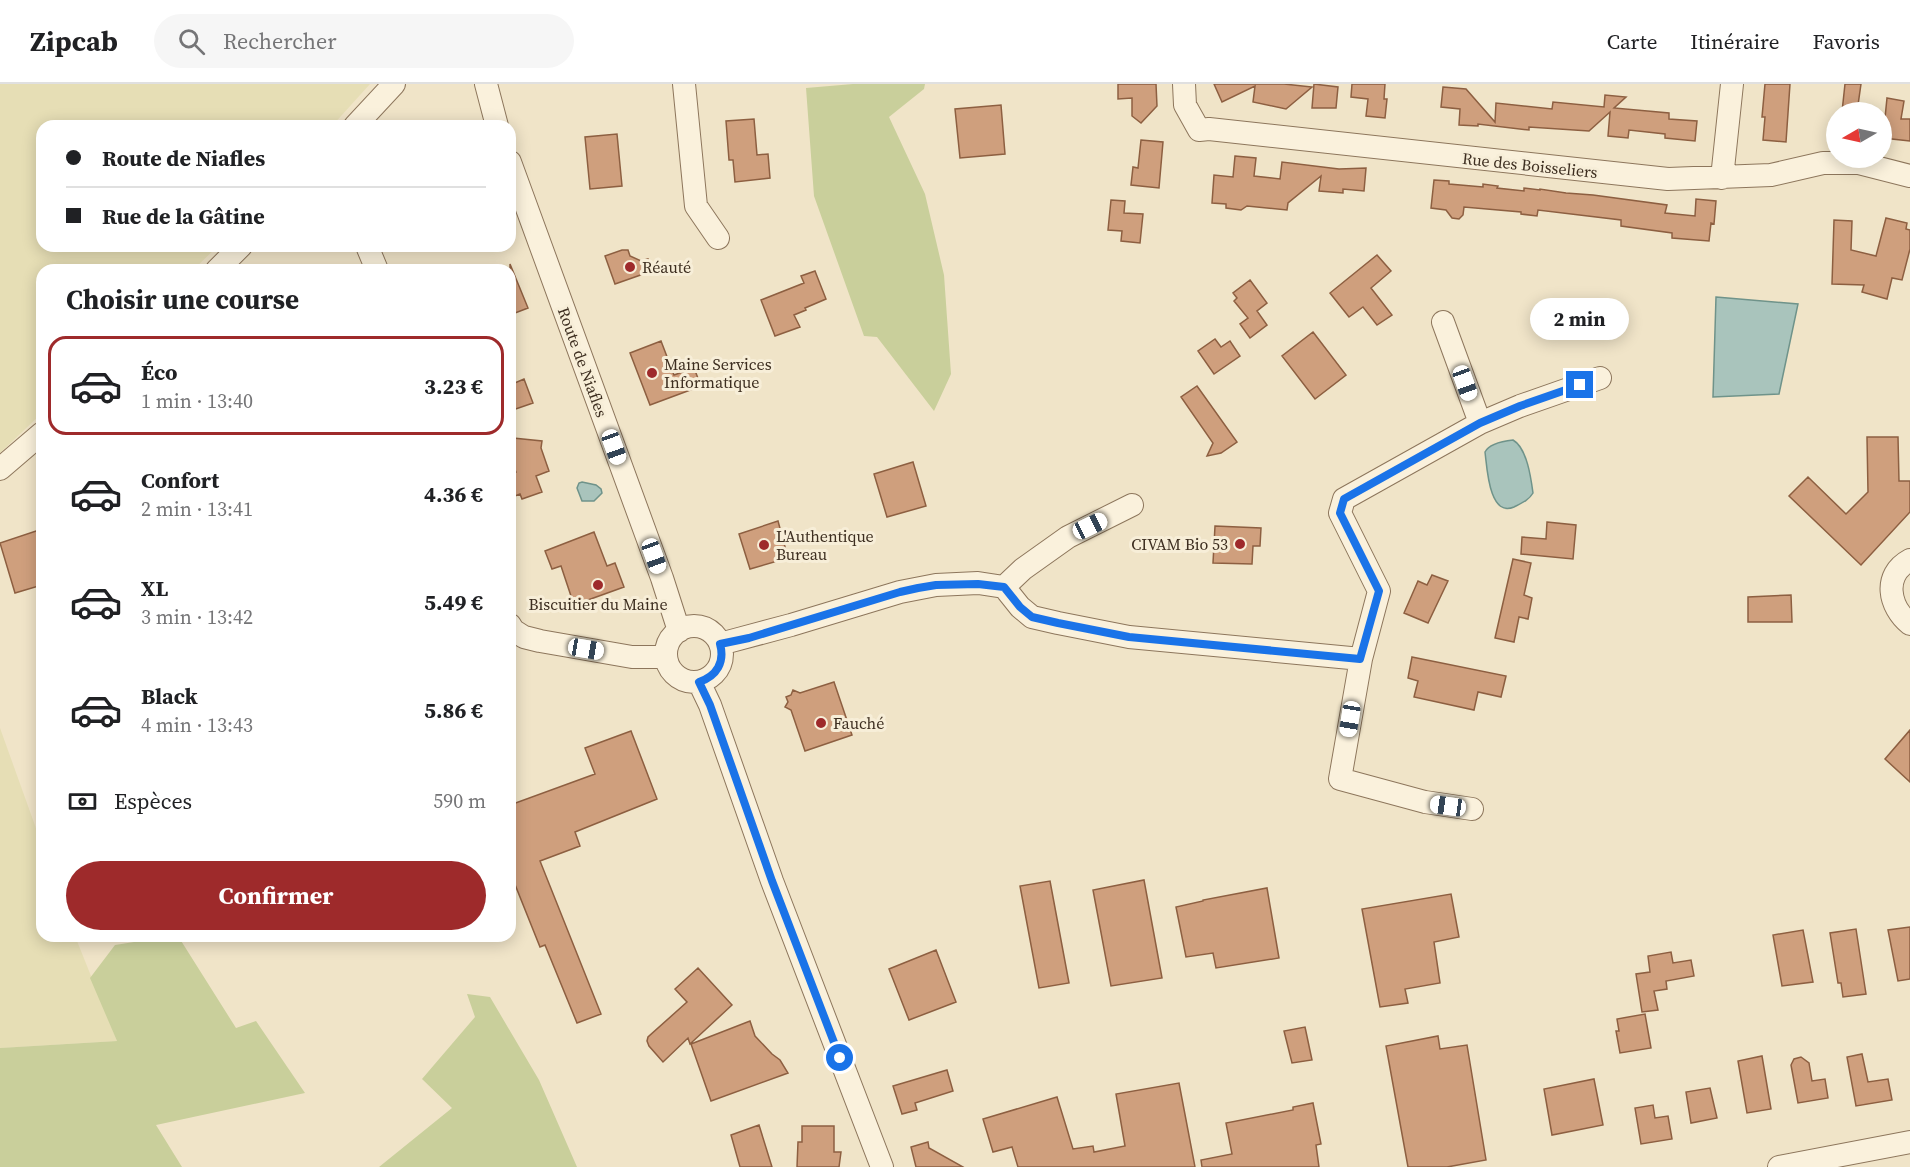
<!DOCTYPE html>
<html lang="fr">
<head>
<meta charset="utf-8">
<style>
	:root { --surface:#fff; --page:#f6f6f6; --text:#202124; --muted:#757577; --line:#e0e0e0; --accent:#9e2a2b }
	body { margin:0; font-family:"Source Serif 4",serif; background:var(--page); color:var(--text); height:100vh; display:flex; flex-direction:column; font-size:22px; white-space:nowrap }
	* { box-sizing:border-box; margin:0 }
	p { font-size:20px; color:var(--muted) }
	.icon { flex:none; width:33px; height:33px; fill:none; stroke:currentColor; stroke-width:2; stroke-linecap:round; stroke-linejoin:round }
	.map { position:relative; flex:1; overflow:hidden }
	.panel { position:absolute; left:36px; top:180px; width:480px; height:678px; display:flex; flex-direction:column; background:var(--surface); border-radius:18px; box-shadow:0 3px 15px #0003 }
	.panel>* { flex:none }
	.guide { position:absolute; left:36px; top:36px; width:480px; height:132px; border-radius:18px; box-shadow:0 3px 15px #0003; display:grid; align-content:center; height:132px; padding:0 30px; background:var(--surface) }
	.needle { width:39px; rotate:261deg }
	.controls { position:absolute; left:1826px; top:18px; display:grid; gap:12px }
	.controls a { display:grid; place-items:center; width:66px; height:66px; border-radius:50%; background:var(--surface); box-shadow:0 3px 15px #0003; font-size:30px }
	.end { position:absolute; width:27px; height:27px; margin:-14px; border:8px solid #1a73e8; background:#fff; box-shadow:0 0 0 3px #fff }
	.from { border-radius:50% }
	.bubble { position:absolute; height:42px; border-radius:21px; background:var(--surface); box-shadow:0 3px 15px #0003; font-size:20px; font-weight:700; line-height:42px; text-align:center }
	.car { position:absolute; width:18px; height:36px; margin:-18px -9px; border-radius:8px; box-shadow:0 0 4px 2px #0007; background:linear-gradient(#fff 24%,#345 0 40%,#fff 0 76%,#345 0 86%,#fff 0) }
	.guide b { display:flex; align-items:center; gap:21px; height:57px; font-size:22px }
	.guide b+b { border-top:2px solid var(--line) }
	.guide i { width:15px; height:15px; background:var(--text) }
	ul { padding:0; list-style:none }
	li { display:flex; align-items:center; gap:18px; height:99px; margin:0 12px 9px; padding:0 18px; border:3px solid transparent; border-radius:18px }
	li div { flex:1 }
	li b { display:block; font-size:22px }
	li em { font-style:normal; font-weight:700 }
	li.on { border-color:var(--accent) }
	li>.icon { width:54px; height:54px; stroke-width:1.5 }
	h2 { padding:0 30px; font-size:27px; line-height:72px }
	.pay { display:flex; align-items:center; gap:15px; height:66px; padding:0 30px; font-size:22px }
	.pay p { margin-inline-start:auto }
	.button { display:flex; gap:12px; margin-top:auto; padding:12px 30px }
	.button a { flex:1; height:69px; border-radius:36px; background:var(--accent); color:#fff; font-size:24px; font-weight:700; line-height:69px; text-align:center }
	header { display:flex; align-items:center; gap:36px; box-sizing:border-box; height:84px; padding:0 30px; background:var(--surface); border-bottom:2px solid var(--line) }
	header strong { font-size:28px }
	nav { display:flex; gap:33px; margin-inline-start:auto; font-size:21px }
	.search { width:420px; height:54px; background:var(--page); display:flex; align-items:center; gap:15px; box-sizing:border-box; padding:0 21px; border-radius:33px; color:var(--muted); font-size:22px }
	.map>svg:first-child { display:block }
	.farmland { fill:#e6deb5 }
	.green { fill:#c9cf9b }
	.water { fill:#a9c4bc; stroke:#6f938a; stroke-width:1.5 }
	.building { fill:#cf9f7d; stroke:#8d5f41; stroke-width:1.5 }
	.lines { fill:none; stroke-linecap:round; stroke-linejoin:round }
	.minor-casing { stroke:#8d765c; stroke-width:24 }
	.minor { stroke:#faf1dc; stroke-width:22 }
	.route { stroke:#1a73e8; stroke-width:8 }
	.poi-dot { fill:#9e2a2b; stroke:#f7eed8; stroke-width:2 }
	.labels { text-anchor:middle; stroke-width:6; stroke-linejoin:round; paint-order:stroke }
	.street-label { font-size:16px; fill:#3d2e20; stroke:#f7eed8 }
	.poi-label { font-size:16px; fill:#3d2e20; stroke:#f7eed8; text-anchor:start }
</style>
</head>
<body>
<header>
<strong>Zipcab</strong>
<div class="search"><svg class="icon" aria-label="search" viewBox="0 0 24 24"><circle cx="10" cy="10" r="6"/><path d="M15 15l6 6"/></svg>Rechercher</div>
<nav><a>Carte</a><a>Itinéraire</a><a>Favoris</a></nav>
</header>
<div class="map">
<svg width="1910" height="1083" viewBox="0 0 1910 1083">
	<rect width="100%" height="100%" fill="#f0e4c8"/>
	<path class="farmland" d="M0 0H370L332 42H42V162H218L193 186H42V329L0 369Z
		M0 644 42 761V852H75L117 957 0 964Z"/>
	<path class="green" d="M853 0H925L924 5 889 33 925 110 944 191 951 290 934 327 877 253 864 252 814 112 806 4Z
		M172 852H178L236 944 256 937 305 1009 156 1041 182 1083H0V964L117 957 90 894 115 861Z
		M467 910 490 913 539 996 577 1083H379L452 1024 422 995 475 933Z"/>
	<path class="water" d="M1716 213 1798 220 1779 310 1713 313Z
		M1513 356C1527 364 1531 394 1533 409 1529 416 1522 419 1514 423 1489 434 1487 383 1485 368 1489 360 1504 357 1513 356Z
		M582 398 596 401 601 405 602 409 594 417H582L577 404 579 399Z"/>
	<path class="building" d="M1118 0H1156L1157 22 1141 39 1132 32V14L1118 15Z
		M1214 0H1284L1312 3 1286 25 1253 18 1255 2 1222 18Z
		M1314 0 1338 3 1336 24H1312Z
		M1352 0H1385L1384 15H1387L1385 34 1366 32 1368 15 1351 13Z
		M1765 0H1790L1786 58 1763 56 1765 33H1762Z
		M1845 0H1861L1857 28H1842Z
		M1443 3 1466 5 1495 38 1496 19 1552 25 1553 18 1604 23 1605 11 1626 13 1614 24 1669 29V35L1697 37 1695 57 1665 54V50L1629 46 1628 54 1608 52 1610 28 1589 47 1529 43V46L1478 40V42L1459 41 1460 25 1441 23Z
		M1887 14 1904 17 1901 35H1910V57L1883 54Z
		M1001 21 1005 70 960 74 955 25Z
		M754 35 757 71 768 70 770 94 735 98 733 76H729L726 37Z
		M617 50 622 102 590 105 585 53Z
		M1141 56 1163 58 1159 104 1131 101 1133 83 1138 84Z
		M1235 72 1256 74 1254 92 1280 95 1282 78 1339 85 1366 84 1364 107 1343 105V109L1319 107 1321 92 1288 119 1287 126 1247 122 1241 126 1226 124V120L1212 119 1214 91 1233 93Z
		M1434 96 1449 97V100L1483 103V100L1498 102 1497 104 1524 107V104L1540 106V105L1566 109 1593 111 1667 121 1665 129 1695 132 1696 115 1716 117 1714 140 1711 139 1709 157 1672 154V149L1621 142V136L1538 126 1537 132 1521 130V128L1464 123 1463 131 1459 135 1452 134 1446 126 1431 124Z
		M1111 116 1125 117 1124 129 1143 130 1140 159 1121 157 1122 147 1108 146Z
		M1886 134 1907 139 1906 145 1910 146V165L1902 196 1892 194 1887 215 1862 208 1864 201 1832 200 1834 136 1852 137 1851 166 1876 172Z
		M622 166H628L630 172 641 177 648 175 652 187 615 200 605 172Z
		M1377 171 1391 187 1371 204 1392 231 1377 241 1363 223 1349 233 1330 209Z
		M510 180 528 224 510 231Z
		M815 187 826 215 805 224 806 226 794 231 800 243 775 252 761 216 804 199 801 192Z
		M1250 196 1267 219 1257 227 1267 241 1250 254 1240 240 1248 234 1234 217 1237 214 1233 209Z
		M1313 248 1346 291 1315 315 1282 272Z
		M1215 255 1221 263 1230 257 1240 272 1214 290 1198 267Z
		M661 257 674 291 694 284 701 302 650 321 630 269Z
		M524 295 533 319 510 327V301Z
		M1197 302 1237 358 1221 369 1207 372 1213 359 1181 313Z
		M1867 353H1898L1899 397H1910V428L1861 481 1789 412 1808 393 1846 430 1868 408Z
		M513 354 542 357 541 364 549 387 536 392 542 408 522 415 520 410 510 414V390L516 388 510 375Z
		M913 378 926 422 887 433 874 390Z
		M778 437 788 474 750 485 739 450Z
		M1547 438 1576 441 1573 475 1521 470 1522 453 1546 455Z
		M1215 442 1261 444 1260 462H1253L1252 480 1213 479Z
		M42 445V501L15 509 0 459Z
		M594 448 607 482 615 479 624 503 574 521 561 482 552 485 545 467Z
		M1513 475 1531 479 1524 511 1532 514 1528 535 1519 533 1514 558 1495 554Z
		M1432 491 1448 497 1428 539 1404 529 1418 497 1427 501Z
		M1791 511 1792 538H1748V513Z
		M1412 573 1506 592 1501 613 1478 608 1474 626 1414 613 1418 597 1408 594Z
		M834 598 852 651 805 667 791 626 785 623 788 618 786 613 791 611 793 606 800 609Z
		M1910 646V698L1885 675Z
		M631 647 657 715 575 748 580 762 540 777 601 930 577 939 545 861 540 863 510 788V721L595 690 585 664Z
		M1144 796 1162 894 1111 902 1093 806Z
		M1050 797 1069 899 1039 904 1020 802Z
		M1267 804 1279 874 1216 884 1213 869 1186 873 1176 823 1203 817V816Z
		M1451 810 1459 853 1434 858 1440 899 1405 905 1408 919 1380 923 1362 825Z
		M1910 843V895L1898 897 1888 846Z
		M1856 845 1866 910 1843 913 1841 899H1838L1830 849Z
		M1803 846 1813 898 1782 902 1773 851Z
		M936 866 956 918 909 936 889 885Z
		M1671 868 1673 879 1691 876 1694 892 1666 897 1667 905 1654 907 1658 926 1642 928 1636 890 1650 888 1648 872Z
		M698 884 732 921 690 960 688 954 663 978 649 962 647 957 648 953 687 918 675 905Z
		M1645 930 1651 964 1620 969 1616 947H1619L1617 935Z
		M750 937 755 952 772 970 780 976 788 989 711 1017 691 960Z
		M1305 943 1312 976 1292 979 1284 947Z
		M1438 952 1440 965 1467 961 1486 1076 1447 1083H1408L1386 962Z
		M1862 970 1868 998 1888 995 1892 1016 1856 1022 1847 973Z
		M1762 972 1771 1025 1747 1029 1738 977Z
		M1801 973 1809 979 1812 997 1825 995 1828 1014 1798 1019 1791 981 1794 975Z
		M947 986 953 1007 915 1019 917 1026 902 1030 893 1002Z
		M1594 995 1603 1041 1552 1051 1544 1005Z
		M1179 999 1195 1083H1018L1012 1063 993 1068 983 1035 1057 1013 1073 1065 1093 1062 1094 1068 1125 1062 1116 1010Z
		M1710 1004 1717 1034 1691 1039 1686 1008Z
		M1313 1019 1321 1060 1316 1061 1319 1083H1202L1201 1076 1232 1070 1226 1039 1293 1026V1023Z
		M1653 1021 1655 1034 1668 1032 1672 1055 1641 1060 1635 1024Z
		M759 1041 772 1083H740L731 1051Z
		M802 1042H834V1068H841L839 1083H797L798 1058H802Z
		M928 1058 929 1064 963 1083H916L911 1063Z"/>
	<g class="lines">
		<g class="minor-casing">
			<path id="minor" d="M486 0 497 42
				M684 0 696 122 718 154
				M1184 0 1185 21 1199 46 1209 45 1668 95 1771 91 1823 79H1859L1910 92
				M355 42 394 0
				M510 78 662 494 679 547
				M1722 94 1732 0
				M367 162 377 186
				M217 186 241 162
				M1443 238 1480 339
				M0 385 42 349
				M1910 476C1882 491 1889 523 1910 540
				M1004 503 1020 523 1032 533 1058 539 1129 553 1361 575
				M510 541 513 546 524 553 540 557 632 573H666
				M666 570a28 28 0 1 1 56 0a28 28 0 1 1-56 0Z
				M720 560 791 541 900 508 936 501 978 499 1004 503 1023 485 1068 453 1132 421
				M699 598 710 621 772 797 882 1083
				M1472 725 1425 718 1340 695 1361 575 1379 507 1340 429 1344 415 1480 339 1520 322 1600 294
				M1779 1083 1910 1058"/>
		</g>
		<use href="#minor" class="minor"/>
	</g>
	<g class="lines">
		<path class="route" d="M840 974 772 797 710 621 699 598C717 592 725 578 720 560L749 554 900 508 918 504 936 501 978 500 1004 503 1020 523 1032 533 1058 539 1129 553 1360 575 1379 507 1340 429 1344 415 1480 339 1520 322 1580 301"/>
	</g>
	<g class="poi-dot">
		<circle cx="630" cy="183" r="6"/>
		<circle cx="652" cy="289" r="6"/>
		<circle cx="1240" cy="460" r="6"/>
		<circle cx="764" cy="461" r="6"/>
		<circle cx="598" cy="501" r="6"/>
		<circle cx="821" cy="639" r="6"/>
	</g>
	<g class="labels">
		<g class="street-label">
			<text transform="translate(1530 81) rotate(6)" y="6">Rue des Boisseliers</text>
			<text transform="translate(583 278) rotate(70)" y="6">Route de Niafles</text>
		</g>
		<g class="poi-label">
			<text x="642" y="189">Réauté</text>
			<text x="664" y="286">Maine Services<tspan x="664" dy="18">Informatique</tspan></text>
			<text x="776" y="458">L'Authentique<tspan x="776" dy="18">Bureau</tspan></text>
			<text x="1228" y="466" text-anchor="end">CIVAM Bio 53</text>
			<text x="598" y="526" text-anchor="middle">Biscuitier du Maine</text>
			<text x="833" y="645">Fauché</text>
		</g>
	</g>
</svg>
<div class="controls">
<a><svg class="needle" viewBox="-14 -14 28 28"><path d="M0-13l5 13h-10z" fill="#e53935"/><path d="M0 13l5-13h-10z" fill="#757577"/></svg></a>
</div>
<i class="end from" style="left:840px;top:974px"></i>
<i class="end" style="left:1580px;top:301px"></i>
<div class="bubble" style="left:1530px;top:214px;width:99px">2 min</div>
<i class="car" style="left:1465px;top:299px;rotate:160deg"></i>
<i class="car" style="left:614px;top:363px;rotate:160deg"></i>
<i class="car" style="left:1090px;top:442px;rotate:64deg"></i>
<i class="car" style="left:654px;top:472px;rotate:160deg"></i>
<i class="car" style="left:586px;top:565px;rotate:100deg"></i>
<i class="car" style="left:1350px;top:635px;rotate:189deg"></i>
<i class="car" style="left:1448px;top:722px;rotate:278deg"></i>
<div class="guide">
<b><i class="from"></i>Route de Niafles</b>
<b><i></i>Rue de la Gâtine</b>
</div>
<section class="panel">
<h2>Choisir une course</h2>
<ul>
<li class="on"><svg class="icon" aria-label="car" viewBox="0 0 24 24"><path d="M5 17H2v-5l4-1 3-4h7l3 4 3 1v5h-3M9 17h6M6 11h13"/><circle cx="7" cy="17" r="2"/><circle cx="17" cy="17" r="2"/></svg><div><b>Éco</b><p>1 min · 13:40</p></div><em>3.23 €</em></li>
<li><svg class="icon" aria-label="car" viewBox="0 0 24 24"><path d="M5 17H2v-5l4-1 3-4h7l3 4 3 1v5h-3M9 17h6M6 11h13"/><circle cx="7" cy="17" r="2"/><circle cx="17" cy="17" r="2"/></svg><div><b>Confort</b><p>2 min · 13:41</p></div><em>4.36 €</em></li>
<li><svg class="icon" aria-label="car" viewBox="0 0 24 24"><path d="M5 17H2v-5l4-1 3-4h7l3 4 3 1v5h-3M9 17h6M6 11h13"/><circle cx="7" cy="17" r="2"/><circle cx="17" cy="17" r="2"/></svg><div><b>XL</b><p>3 min · 13:42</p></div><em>5.49 €</em></li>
<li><svg class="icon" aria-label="car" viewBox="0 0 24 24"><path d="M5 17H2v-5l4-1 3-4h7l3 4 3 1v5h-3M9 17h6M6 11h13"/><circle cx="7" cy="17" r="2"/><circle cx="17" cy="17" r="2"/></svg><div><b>Black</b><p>4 min · 13:43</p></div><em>5.86 €</em></li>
</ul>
<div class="pay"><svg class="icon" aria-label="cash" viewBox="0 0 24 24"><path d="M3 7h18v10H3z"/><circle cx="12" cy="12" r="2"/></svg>Espèces<p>590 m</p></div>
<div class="button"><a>Confirmer</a></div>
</section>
</div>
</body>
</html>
